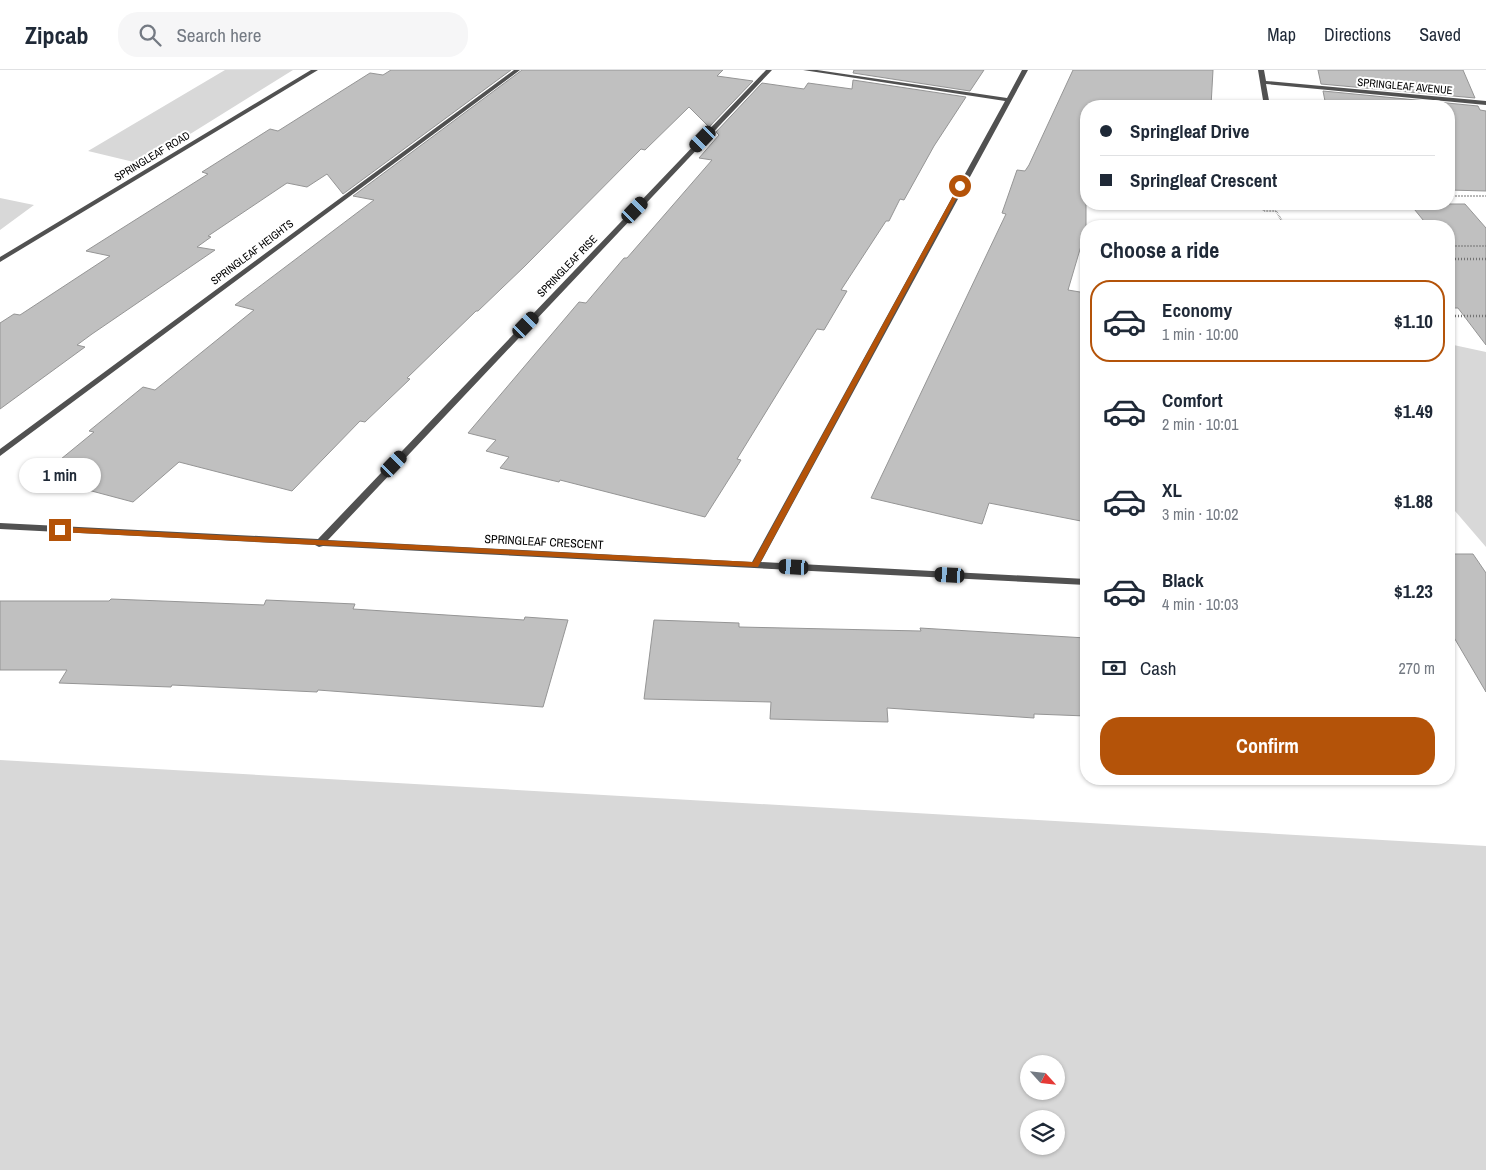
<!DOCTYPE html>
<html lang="en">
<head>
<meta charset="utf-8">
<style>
	:root { --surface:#fff; --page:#f6f6f7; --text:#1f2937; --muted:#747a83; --line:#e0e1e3; --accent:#b45309 }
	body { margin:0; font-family:"Archivo Narrow",sans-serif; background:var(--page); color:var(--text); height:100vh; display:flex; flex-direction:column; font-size:19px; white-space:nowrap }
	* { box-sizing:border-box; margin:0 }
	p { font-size:16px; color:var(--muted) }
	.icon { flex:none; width:28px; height:28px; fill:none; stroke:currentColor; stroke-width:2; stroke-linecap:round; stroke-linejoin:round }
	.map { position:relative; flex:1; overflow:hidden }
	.panel { position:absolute; left:1080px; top:150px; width:375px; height:565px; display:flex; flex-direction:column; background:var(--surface); border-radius:20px; box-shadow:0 1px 4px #0004 }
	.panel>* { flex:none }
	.top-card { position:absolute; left:1080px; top:30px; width:375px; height:110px; border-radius:20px; box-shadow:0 1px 4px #0004; display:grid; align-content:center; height:110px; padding:0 20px; background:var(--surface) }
	.needle { width:32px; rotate:117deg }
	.tools { position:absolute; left:1020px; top:985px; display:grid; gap:10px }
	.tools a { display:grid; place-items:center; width:45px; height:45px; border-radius:50%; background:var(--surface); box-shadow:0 1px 4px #0004; font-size:25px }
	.end { position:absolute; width:22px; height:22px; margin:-11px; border:6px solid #b45309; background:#fff; box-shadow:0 0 0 2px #fff }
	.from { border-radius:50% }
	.bubble { position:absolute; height:35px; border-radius:18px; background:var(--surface); box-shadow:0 1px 4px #0004; font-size:16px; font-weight:700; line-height:35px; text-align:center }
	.car { position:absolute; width:15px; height:30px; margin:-15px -8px; border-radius:6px; box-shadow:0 0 4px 1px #0007; background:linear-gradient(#222 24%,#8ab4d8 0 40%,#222 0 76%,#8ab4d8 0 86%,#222 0) }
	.top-card b { display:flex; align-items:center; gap:18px; height:48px; font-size:19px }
	.top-card b+b { border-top:1px solid var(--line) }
	.top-card i { width:12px; height:12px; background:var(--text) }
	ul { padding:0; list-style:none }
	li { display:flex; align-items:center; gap:15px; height:82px; margin:0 10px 8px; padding:0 10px; border:2px solid transparent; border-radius:20px }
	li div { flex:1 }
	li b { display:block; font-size:19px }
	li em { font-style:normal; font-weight:700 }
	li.on { border-color:var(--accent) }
	li>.icon { width:45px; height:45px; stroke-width:1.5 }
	h2 { padding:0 20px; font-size:22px; line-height:60px }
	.pay { display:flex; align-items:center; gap:12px; height:55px; padding:0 20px; font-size:19px }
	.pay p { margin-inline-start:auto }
	.action { display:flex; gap:10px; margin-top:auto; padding:10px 20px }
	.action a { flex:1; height:58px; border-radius:20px; background:var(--accent); color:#fff; font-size:20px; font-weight:700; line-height:58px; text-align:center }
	header { display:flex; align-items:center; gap:30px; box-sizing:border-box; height:70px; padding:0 25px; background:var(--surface); border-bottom:1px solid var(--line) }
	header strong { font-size:24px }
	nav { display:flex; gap:28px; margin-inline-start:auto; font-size:18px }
	.search { width:350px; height:45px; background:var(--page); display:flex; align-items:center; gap:12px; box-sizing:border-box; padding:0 18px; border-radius:20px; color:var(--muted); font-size:19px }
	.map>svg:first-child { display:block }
	.green { fill:#d8d8d8; fill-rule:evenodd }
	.building { fill:#c0c0c0; stroke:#959595 }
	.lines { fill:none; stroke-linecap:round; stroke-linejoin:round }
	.path-far1 { stroke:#737373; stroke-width:2; stroke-dasharray:0.5 1; stroke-linecap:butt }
	.path { stroke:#737373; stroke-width:2.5; stroke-dasharray:1 2; stroke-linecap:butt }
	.street { fill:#515151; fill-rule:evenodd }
	.route { fill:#b45309 }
	.labels { text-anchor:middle; stroke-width:4; stroke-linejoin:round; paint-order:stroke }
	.far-street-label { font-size:11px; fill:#000; stroke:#fff }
	.street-label { font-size:12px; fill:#000; stroke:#fff }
</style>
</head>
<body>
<header>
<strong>Zipcab</strong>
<div class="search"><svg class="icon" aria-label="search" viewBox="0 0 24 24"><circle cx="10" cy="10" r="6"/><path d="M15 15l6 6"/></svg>Search here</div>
<nav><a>Map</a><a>Directions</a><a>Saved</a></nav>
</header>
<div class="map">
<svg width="1486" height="1100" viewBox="0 0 1486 1100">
	<rect width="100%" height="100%" fill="#fff"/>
	<path class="green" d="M225 0H293L142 94 88 81Z
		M0 128 34 135 0 160Z
		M1449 274 1486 282V477L1449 434Z
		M0 690 1486 776V1100H0ZM1029 994H1056V1021H1029ZM1029 1049H1056V1076H1029Z"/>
	<path class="building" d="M391 0H511L343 124 327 104 307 117 287 113 278 119 208 166 211 167 197 177 215 180 92 264 77 275 85 277 0 339V253L14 244 20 245 110 186 86 181 208 104 202 102 270 59 278 61 370 3 383 5Z
		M522 0H723L717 6 753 11 709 57 689 37 645 80 641 79 525 196 478 241H476L407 308 410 309 365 352 360 351 292 421 179 392 133 432 39 407 94 362 89 361 143 317 155 320 254 240 235 235 374 130 353 126Z
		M854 0H984L970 21 853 3Z
		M1073 0H1213L1211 36H1086V159L1068 220 1086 223V452L989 433 982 454 871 428 1006 144 1002 143 1017 100 1025 101 1029 95Z
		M1318 0H1463L1475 28 1321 14Z
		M853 10 966 27 934 76 904 130 900 129 889 151H886L841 220 847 221 824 260 817 259 737 389 741 390 705 447 560 410 559 412 500 398 509 387 486 381 496 370 468 363 579 232 586 233 624 188H627L712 90 699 88 719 65 716 62 762 13 804 19 808 13 852 19Z
		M1323 21 1478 36 1480 40 1486 41V121L1449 120V36H1326Z
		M1410 134H1465L1486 158V275L1458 238H1449V156H1428Z
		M1449 484H1473L1486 503V622L1449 559Z
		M111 529 264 535 266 530 355 534 353 539 524 550 525 547 568 550 543 637 318 620 317 622 172 615 171 617 59 613 67 600H0V531H109Z
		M654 550 739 553V557L921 561 920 558 1086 568V646L1034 644V648L887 638 888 652 770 649 771 632 644 629Z"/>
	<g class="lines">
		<path class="path-far1" d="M1449 126H1486
			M1259 134 1264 141H1276L1285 156
			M1449 176H1486"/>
		<path class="path" d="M1449 189H1486
			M1449 246H1486"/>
		<path class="street" d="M311 0H318L0 192V187Z
			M514 0H520L0 386V379Z
			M766 0H772L328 470 752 492 1005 31 803 0H817L1007 28 1022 0H1028L761 492 1086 509V515L323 476 319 477 315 475 0 459V453L318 469Z
			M1258 0H1264L1266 11 1486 31V35L1266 14 1270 36H1264Z"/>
	</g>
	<path class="route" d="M959 115 963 116 758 497 60 462 56 460 60 457 753 492Z"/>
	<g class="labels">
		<g class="far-street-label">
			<text transform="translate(1405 16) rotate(5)" y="4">SPRINGLEAF AVENUE</text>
			<text transform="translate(152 86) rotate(-31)" y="4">SPRINGLEAF ROAD</text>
			<text transform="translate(252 182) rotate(-37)" y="4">SPRINGLEAF HEIGHTS</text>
			<text transform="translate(567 196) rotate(-46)" y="4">SPRINGLEAF RISE</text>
		</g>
		<g class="street-label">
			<text transform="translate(544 472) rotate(3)" y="4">SPRINGLEAF CRESCENT</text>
		</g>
	</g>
</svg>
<div class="tools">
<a><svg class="needle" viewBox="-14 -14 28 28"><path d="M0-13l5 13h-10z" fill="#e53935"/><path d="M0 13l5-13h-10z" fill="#747a83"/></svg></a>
<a><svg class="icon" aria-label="layers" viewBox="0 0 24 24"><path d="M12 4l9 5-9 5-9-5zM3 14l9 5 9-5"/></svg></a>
</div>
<i class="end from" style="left:960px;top:116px"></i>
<i class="end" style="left:60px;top:460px"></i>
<div class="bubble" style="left:19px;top:388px;width:82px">1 min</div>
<i class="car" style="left:703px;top:69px;rotate:224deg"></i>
<i class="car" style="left:635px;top:140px;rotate:44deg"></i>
<i class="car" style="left:526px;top:255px;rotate:44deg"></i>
<i class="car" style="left:394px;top:394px;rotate:44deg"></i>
<i class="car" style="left:794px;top:497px;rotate:273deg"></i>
<i class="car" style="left:950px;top:505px;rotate:273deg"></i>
<div class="top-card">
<b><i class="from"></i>Springleaf Drive</b>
<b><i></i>Springleaf Crescent</b>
</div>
<section class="panel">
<h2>Choose a ride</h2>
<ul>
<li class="on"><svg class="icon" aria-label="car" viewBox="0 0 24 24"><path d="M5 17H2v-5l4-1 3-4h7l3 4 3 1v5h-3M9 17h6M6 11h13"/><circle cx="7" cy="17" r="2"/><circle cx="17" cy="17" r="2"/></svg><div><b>Economy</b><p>1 min · 10:00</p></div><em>$1.10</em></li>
<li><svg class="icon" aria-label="car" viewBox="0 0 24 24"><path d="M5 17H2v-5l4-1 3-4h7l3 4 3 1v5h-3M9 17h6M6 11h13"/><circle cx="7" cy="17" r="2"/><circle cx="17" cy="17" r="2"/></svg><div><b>Comfort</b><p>2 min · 10:01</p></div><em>$1.49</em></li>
<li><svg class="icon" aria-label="car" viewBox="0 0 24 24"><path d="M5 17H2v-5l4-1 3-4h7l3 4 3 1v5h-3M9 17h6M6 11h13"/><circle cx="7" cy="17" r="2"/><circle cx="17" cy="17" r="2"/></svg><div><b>XL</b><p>3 min · 10:02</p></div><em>$1.88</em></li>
<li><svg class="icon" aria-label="car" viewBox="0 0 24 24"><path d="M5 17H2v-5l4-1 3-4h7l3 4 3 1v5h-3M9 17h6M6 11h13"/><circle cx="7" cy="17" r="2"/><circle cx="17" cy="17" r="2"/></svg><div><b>Black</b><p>4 min · 10:03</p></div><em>$1.23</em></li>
</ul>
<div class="pay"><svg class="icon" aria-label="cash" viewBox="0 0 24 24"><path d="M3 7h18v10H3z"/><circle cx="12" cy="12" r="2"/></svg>Cash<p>270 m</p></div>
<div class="action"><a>Confirm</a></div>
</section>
</div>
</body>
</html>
